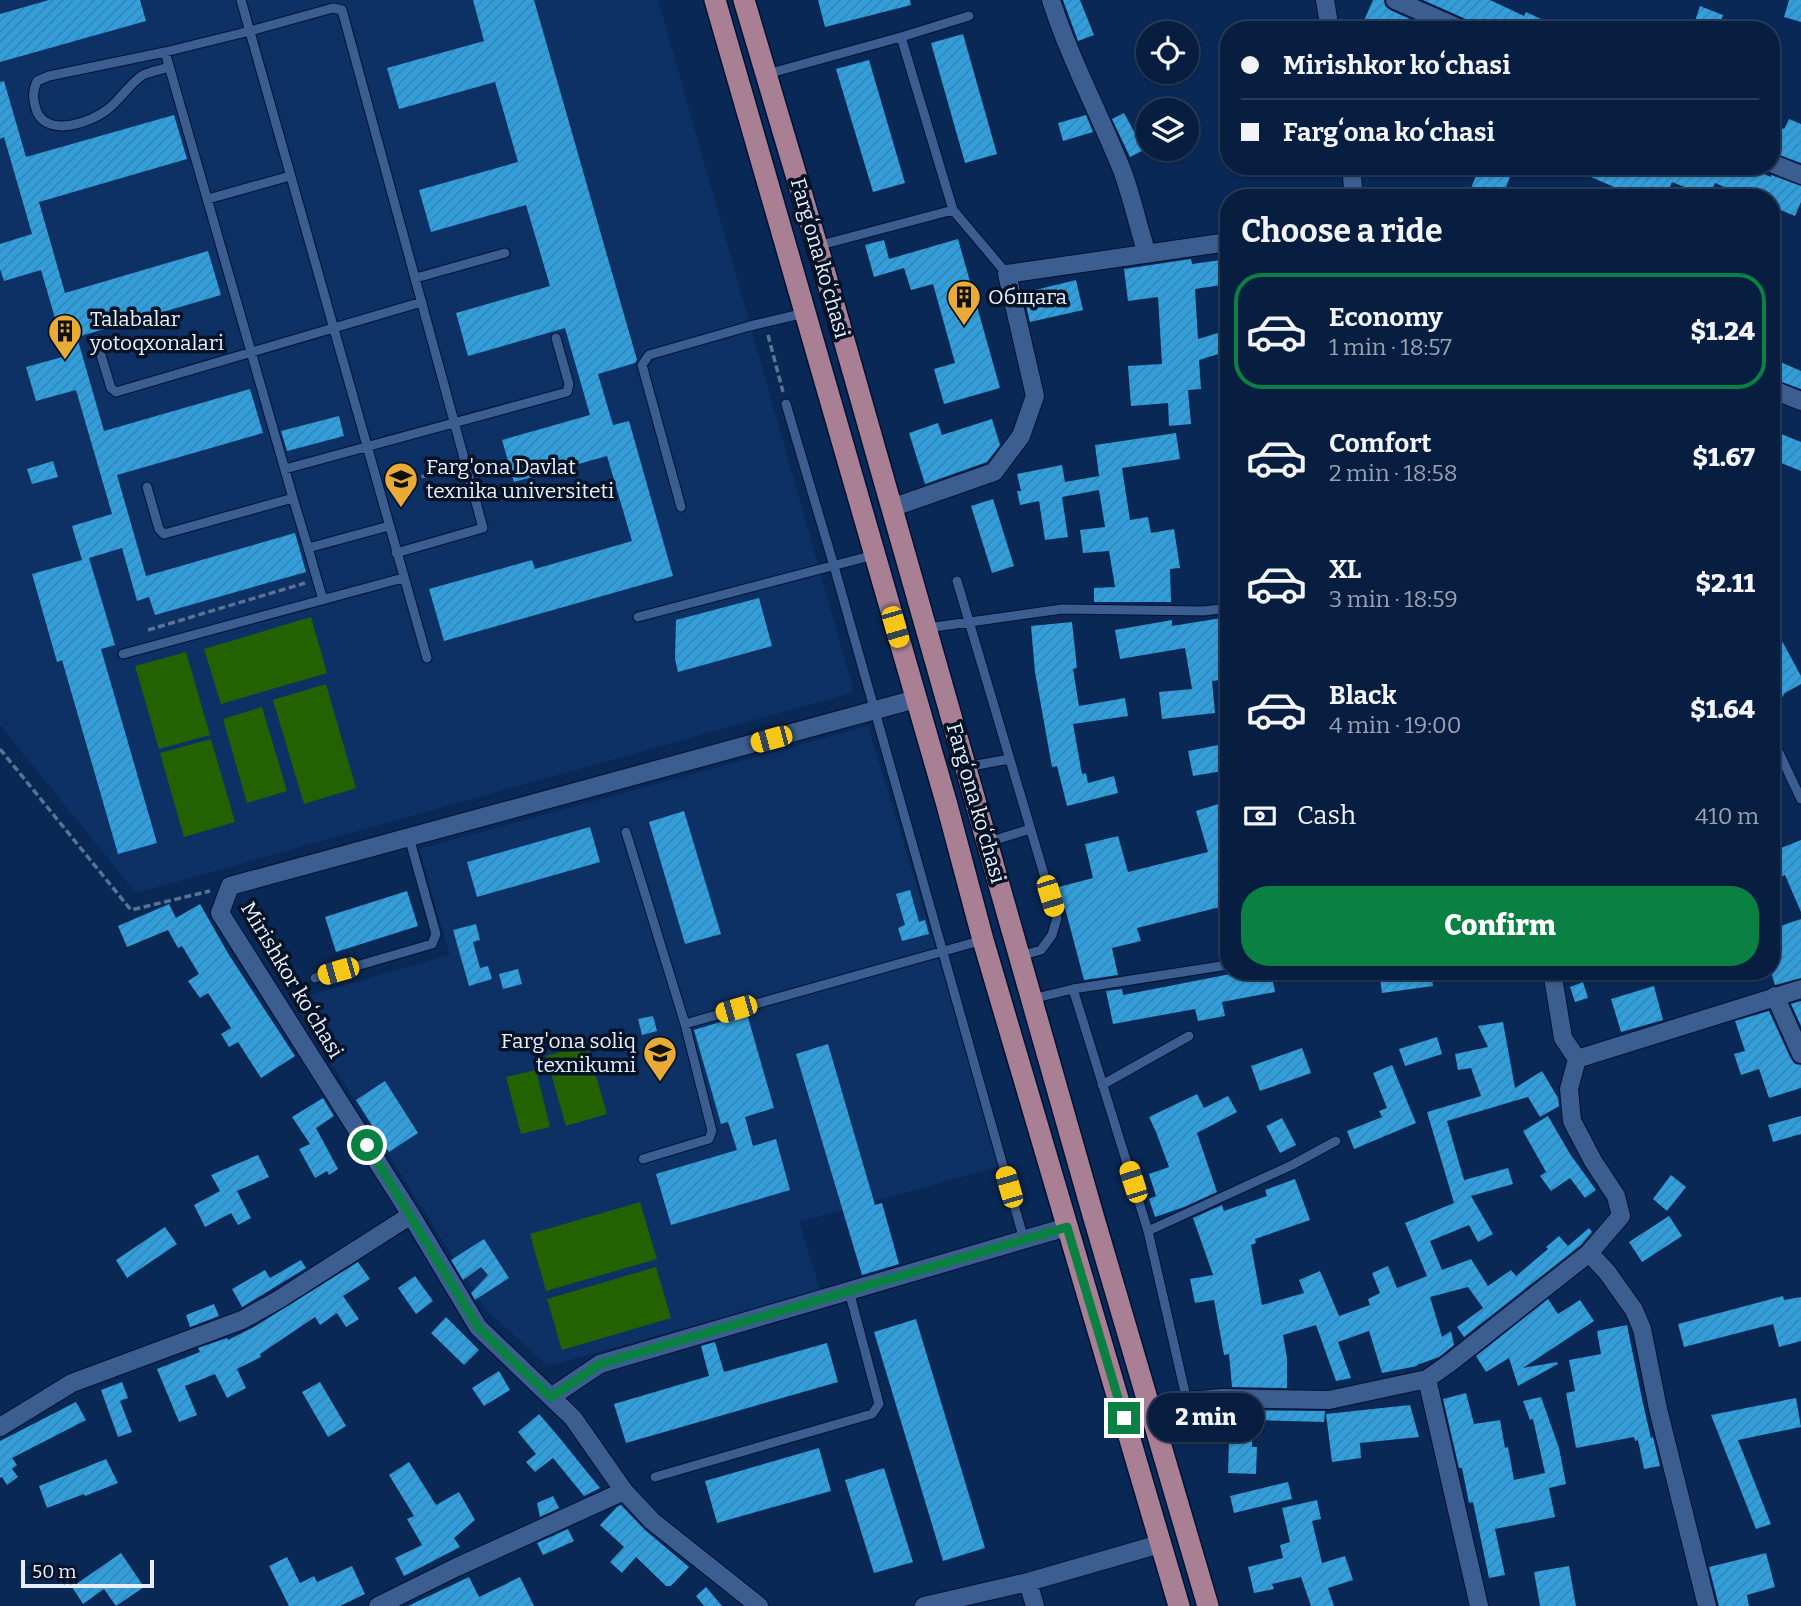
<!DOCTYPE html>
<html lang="en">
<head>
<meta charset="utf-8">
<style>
	:root { --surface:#071e40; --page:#102747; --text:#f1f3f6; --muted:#98a2b1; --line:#283c59; --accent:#0b8043 }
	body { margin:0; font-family:Bitter,serif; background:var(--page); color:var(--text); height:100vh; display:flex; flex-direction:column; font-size:26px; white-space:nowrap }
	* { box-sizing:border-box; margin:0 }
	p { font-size:23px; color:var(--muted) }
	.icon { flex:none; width:38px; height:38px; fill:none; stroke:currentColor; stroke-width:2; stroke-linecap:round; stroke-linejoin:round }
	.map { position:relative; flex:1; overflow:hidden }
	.drawer { position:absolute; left:1220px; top:189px; width:560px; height:791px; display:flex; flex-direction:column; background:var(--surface); border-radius:28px; box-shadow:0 2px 5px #0004,0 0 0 2px var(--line) }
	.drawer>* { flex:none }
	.guide { position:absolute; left:1220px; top:21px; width:560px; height:154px; border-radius:28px; box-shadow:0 2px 5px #0004,0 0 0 2px var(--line); display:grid; align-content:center; height:154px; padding:0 21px; background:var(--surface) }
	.tools { position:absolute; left:1136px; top:21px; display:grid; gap:14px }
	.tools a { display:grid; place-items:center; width:63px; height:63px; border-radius:50%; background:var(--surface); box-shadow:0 2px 5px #0004,0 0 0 2px var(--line); font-size:35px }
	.scale { position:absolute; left:21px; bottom:18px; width:133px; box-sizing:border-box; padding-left:7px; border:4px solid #e8effb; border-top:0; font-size:19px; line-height:24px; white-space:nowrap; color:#e8effb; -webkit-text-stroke:5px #061326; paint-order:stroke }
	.end { position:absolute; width:32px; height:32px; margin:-16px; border:9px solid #0b8043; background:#fff; box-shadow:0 0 0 4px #fff }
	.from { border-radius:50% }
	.bubble { position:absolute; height:49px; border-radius:24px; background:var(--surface); box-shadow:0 2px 5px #0004,0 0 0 2px var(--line); font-size:23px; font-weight:800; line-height:49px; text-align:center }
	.car { position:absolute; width:21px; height:42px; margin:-21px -10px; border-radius:9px; box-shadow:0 0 5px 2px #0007; background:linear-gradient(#f5c518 24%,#345 0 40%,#f5c518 0 76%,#345 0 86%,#f5c518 0) }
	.guide b { display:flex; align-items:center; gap:24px; height:66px; font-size:26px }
	.guide b+b { border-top:2px solid var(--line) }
	.guide i { width:18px; height:18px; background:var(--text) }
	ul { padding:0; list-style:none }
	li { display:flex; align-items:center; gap:21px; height:116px; margin:0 14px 10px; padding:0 7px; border:4px solid transparent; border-radius:28px }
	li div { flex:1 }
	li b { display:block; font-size:26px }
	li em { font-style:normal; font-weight:800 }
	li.active { border-color:var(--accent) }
	li>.icon { width:63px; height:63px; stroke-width:1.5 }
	h2 { padding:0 21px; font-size:32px; line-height:84px }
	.pay { display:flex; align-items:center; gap:18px; height:77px; padding:0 21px; font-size:26px }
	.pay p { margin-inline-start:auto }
	.button { display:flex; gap:14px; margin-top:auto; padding:14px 21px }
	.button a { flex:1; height:80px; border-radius:28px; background:var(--accent); color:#fff; font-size:28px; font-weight:800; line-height:80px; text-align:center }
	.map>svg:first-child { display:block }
	.built { fill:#0e3165 }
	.pitch { fill:#226200 }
	.building { fill:url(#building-hatch) }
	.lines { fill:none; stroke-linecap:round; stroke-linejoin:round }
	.lane-casing { stroke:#001132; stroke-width:11 }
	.street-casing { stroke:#001132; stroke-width:20 }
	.primary-casing { stroke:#001132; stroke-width:24 }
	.path { stroke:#5c7293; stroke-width:3.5; stroke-dasharray:7 3.5; stroke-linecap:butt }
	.lane { stroke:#3c5d8f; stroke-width:9 }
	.street { stroke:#3c5d8f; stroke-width:18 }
	.primary { stroke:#a97f94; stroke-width:21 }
	.route { stroke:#0b8043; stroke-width:9 }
	.labels { text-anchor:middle; stroke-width:7; stroke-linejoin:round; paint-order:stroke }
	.street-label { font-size:21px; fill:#e8effb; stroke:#061326 }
	.poi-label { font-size:21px; fill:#e8effb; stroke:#061326; text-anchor:start }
</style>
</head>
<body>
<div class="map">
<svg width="1801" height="1606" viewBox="0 0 1801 1606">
	<defs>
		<pattern id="building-hatch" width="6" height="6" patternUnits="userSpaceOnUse" patternTransform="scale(1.75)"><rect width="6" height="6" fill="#329fdc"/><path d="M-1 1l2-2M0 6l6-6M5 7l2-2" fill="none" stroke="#3885b0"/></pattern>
	</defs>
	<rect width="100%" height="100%" fill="#092855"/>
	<path class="built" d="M0 0H658L854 692 136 893 0 725Z
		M868 726 1001 1166 799 1222 820 1290 548 1366 486 1310 292 1000 450 955 419 849Z"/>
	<path class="pitch" d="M311 617 327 673 221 704 204 649Z
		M186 652 210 735 159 749 135 666Z
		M326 684 356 788 304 804 273 700Z
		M262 707 287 791 247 803 223 719Z
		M211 739 235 822 184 837 160 753Z
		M587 1045 607 1114 566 1126 546 1056Z
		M536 1070 550 1127 521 1134 506 1077Z
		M640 1202 657 1259 546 1291 530 1234Z
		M656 1267 671 1318 562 1350 547 1299Z"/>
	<path class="building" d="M49 0H140L146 21 0 62V14Z
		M473 0H534L637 360 635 363 598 374 613 425 629 421 673 576 444 641 429 589 532 560 535 569 632 541 607 456 514 482 502 440 590 415 565 328 468 356 456 313 550 286 526 205 431 232 419 190 518 162 495 82 399 109 387 68 484 41Z
		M818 0H910L911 5 825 27Z
		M1063 0H1080L1094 35 1078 41Z
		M1373 0H1384L1385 6 1390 10 1434 30H1360Z
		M1423 0H1490L1524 16 1526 12 1541 19 1539 23 1554 30H1474L1473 24 1468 20Z
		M1789 0H1801V22L1784 17Z
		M1700 6 1723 15 1718 30H1710L1694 24Z
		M963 34 997 154 965 163 931 43Z
		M869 60 905 183 873 192 836 69Z
		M4 81 26 157 174 115 187 159 39 202 65 293 208 251 221 295 77 337 104 431 250 389 263 433 117 475 146 576 295 533 306 572 155 615 149 597 137 601 122 548 89 558 115 645 101 649 157 843 118 854 62 660 57 662 32 574 82 560 72 526 112 514 76 390 36 401 26 367 66 356 41 270 4 281 0 269V244L32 234 4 137 0 139V82Z
		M1124 113 1144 150 1130 157 1112 119Z
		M1086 115 1093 132 1063 141 1058 123Z
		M1789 119 1801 124V163L1771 152V123L1784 129Z
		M1480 166H1514L1502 198H1482L1469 193Z
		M1566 166H1635L1651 173 1662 166H1745L1771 177V175L1801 186V202L1795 216 1771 206V198H1750L1715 183 1709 197 1672 182 1665 198H1639Z
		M958 239 1000 388 944 404 934 369 955 363 933 284 911 290 904 268 874 277 865 245 884 240 889 259Z
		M1191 259 1192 264 1228 259V284L1195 289 1198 339 1228 330V351L1199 360 1201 389 1188 390 1191 424 1169 426 1168 403 1131 406 1128 366 1162 364 1158 297 1128 301 1124 269Z
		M1076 280 1083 310 1030 322 1023 293Z
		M1771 358 1801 371V389L1771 378Z
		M339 416 344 436 287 451 281 431Z
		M992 419 1000 445 987 462 925 484 909 433 938 423 942 435Z
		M1771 430 1801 442V471L1771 459Z
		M1176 433 1180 459 1122 468 1130 520 1148 517 1151 533 1174 529 1180 568 1170 569 1171 602H1094V588L1115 587 1109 551 1083 553 1080 530 1105 527 1099 490 1062 497 1068 537 1045 540 1039 501 1020 505 1017 491H1021L1017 474 1062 465 1065 482 1099 476 1095 445Z
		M53 461 58 477 32 484 27 469Z
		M993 499 1014 566 992 573 971 506Z
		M759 598 772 646 678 672 675 659 676 620Z
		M1228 617V679L1212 681 1215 713 1162 719 1159 692 1192 689 1185 648 1120 659 1115 630 1172 620V626Z
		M1072 622 1077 668 1073 669 1079 706 1125 698 1128 716 1073 724 1082 774 1086 773 1088 783 1114 776 1118 793 1067 806 1057 766 1052 767 1035 672 1031 626Z
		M1782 641 1801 676V684L1785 693 1771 714V646Z
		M1228 743V770L1193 776 1188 751Z
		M1228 801V905L1137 928 1141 941 1112 948 1118 975 1084 980 1065 908 1062 909 1055 888 1093 878 1085 844 1118 836 1128 872 1208 852 1196 811Z
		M684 811 721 934 685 944 649 822Z
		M590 827 600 862 477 897 467 862Z
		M1801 840V912L1785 875 1771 881V852Z
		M910 890 919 922 925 920 929 934 902 941 898 928 905 925 896 894Z
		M407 891 418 926 336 952 325 917Z
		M169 904 176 918 200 904 229 955 295 1056 261 1078 238 1042 229 1047 221 1034 231 1028 208 993 200 998 188 981 199 974 182 946 178 948 168 930 127 947 118 926Z
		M1801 919V978L1775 985 1771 972V929Z
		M476 924 480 940 473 942 480 968 488 966 492 979 469 986 453 930Z
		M518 969 522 984 503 989 499 974Z
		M1246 971H1271L1275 992 1222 1002 1225 1016 1198 1021 1195 1009 1113 1024 1106 991 1122 989 1123 995Z
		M1379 971H1431L1433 986 1382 993Z
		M1583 982 1588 998 1575 1002 1570 987Z
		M1654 986 1663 1020 1621 1032 1611 999Z
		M1801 1001V1026L1791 1004Z
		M1769 1011 1791 1059 1795 1064 1801 1065V1088L1769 1098 1759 1069 1741 1075 1734 1054 1745 1051 1735 1021Z
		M747 1014 774 1108 745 1117 753 1146 776 1139 790 1190 671 1225 656 1174 737 1150 728 1122 721 1124 694 1030Z
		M653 1016 657 1031 642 1035 638 1019Z
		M1503 1022 1515 1088 1542 1071 1558 1098 1559 1106 1540 1117 1528 1097 1447 1121 1464 1180 1508 1168 1513 1184 1471 1196 1493 1234 1478 1242 1469 1225 1430 1241 1442 1270 1471 1259 1488 1286 1511 1270 1516 1276 1548 1249 1546 1247 1559 1236 1568 1246 1589 1228 1592 1232 1581 1245 1464 1337 1457 1327 1483 1308 1468 1287 1430 1297 1442 1337 1451 1331 1454 1345 1439 1357 1417 1365V1366L1382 1373 1369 1331 1338 1342 1351 1378 1336 1381 1316 1325 1283 1335 1287 1358V1388L1232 1387 1229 1354 1224 1355 1214 1300 1195 1303 1190 1279 1213 1275 1193 1218 1222 1205 1224 1211 1267 1196 1265 1190 1295 1179 1310 1220 1255 1239 1256 1243 1251 1245 1262 1305 1304 1293 1299 1280 1320 1271 1339 1316 1370 1305 1368 1299 1380 1293 1372 1273 1388 1266 1397 1288 1427 1276 1405 1223 1454 1203 1427 1112 1481 1096 1471 1068 1458 1070 1455 1054 1488 1047 1478 1026Z
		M1437 1037 1442 1054 1405 1066 1399 1049Z
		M828 1044 875 1205 882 1203 899 1264 862 1275 796 1054Z
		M1302 1048 1311 1073 1260 1091 1251 1066Z
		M1392 1065 1416 1123 1354 1149 1347 1131 1382 1117 1379 1111 1387 1108 1373 1073Z
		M385 1081 418 1133 389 1152 356 1100Z
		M1197 1094 1204 1108 1228 1096 1237 1112 1197 1133 1217 1192 1184 1207 1155 1217 1149 1199 1156 1196 1149 1174 1169 1167 1156 1132 1149 1117Z
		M323 1098 334 1116 316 1128 338 1169 329 1175 327 1171 315 1178 299 1149 310 1144 292 1117Z
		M1548 1116 1570 1154 1596 1190 1585 1198 1570 1178 1551 1191 1540 1176 1546 1172 1523 1131Z
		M1801 1116V1134L1773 1142 1768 1125Z
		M1282 1118 1296 1145 1280 1153 1266 1126Z
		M258 1155 269 1177 237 1191 251 1218 238 1225 231 1213 205 1227 194 1205 220 1191 211 1175Z
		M1671 1175 1686 1187 1667 1211 1653 1199Z
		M1669 1216 1682 1236 1642 1262 1629 1242Z
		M165 1227 177 1244 127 1278 116 1260Z
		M484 1239 509 1278 475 1300 471 1293 488 1275 481 1267 463 1280 451 1260Z
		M301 1260 306 1268 242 1307 232 1289 265 1270 270 1278Z
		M358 1262 370 1279 343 1296 359 1319 346 1327 337 1313 320 1325 315 1317 260 1354 261 1357 237 1369 246 1388 227 1398 215 1374 185 1386 197 1415 179 1422 157 1369 200 1352 198 1348 227 1338 228 1340 254 1327Z
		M415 1276 433 1301 416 1314 398 1288Z
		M1783 1296 1784 1300 1801 1297V1341L1779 1347 1773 1324 1684 1347 1678 1324Z
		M1548 1299 1558 1314 1580 1300 1594 1321 1523 1368 1557 1362 1558 1364 1518 1386 1509 1358 1486 1372 1476 1356Z
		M214 1304 219 1316 190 1327 186 1315Z
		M446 1317 479 1350 464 1365 431 1333Z
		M916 1319 985 1548 943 1561 874 1332Z
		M1627 1325 1642 1399 1651 1438 1653 1437 1660 1466 1644 1469 1638 1440 1635 1441 1634 1437 1576 1448 1566 1393 1575 1391 1569 1360 1601 1354 1597 1331Z
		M715 1342 724 1372 827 1343 838 1382 626 1443 614 1404 709 1376 701 1346Z
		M499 1371 510 1390 484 1406 472 1388Z
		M122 1382 128 1398 120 1401 132 1432 118 1437 101 1390Z
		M320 1382 346 1426 328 1437 302 1392Z
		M1466 1393 1474 1424 1500 1420 1505 1448 1508 1447 1514 1480 1545 1473 1533 1419 1530 1420 1523 1401 1541 1397 1559 1448 1566 1484 1549 1488 1555 1517 1495 1529 1505 1575 1489 1578 1473 1502 1469 1503 1462 1468H1459L1443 1399Z
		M1796 1398 1801 1427 1738 1440 1771 1524 1756 1529 1711 1415Z
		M76 1402 86 1420 12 1458 17 1465 12 1469 18 1477 7 1485 2 1477 0 1478V1441Z
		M1410 1405 1419 1437 1360 1443 1361 1458 1332 1462 1326 1414Z
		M1230 1410 1325 1411 1324 1422 1253 1420 1252 1447H1257L1256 1474 1228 1473Z
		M539 1414 558 1436 600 1488 584 1496 553 1458 535 1472 526 1462 536 1454 518 1432Z
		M819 1448 831 1491 717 1523 705 1481Z
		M106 1459 118 1483 85 1496 84 1494 47 1508 39 1486Z
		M409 1462 436 1505 459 1492 475 1520 454 1538 460 1547 404 1576 395 1558 422 1545 407 1519 414 1516 389 1475Z
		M884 1468 913 1562 874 1573 845 1480Z
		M1288 1482 1292 1499 1234 1513 1230 1496Z
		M553 1496 559 1508 540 1517 537 1503Z
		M1317 1500 1321 1519 1312 1521 1322 1563 1345 1556 1353 1580 1328 1588 1334 1606H1311L1301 1577 1272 1584 1274 1589 1254 1593 1248 1567 1283 1558 1280 1545 1290 1542 1282 1508Z
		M621 1505 645 1530 689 1567 671 1586H666L636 1557 622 1573 610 1562 624 1547 600 1525 617 1507Z
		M568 1529 574 1541 543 1555 537 1543Z
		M121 1553 144 1587 116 1606 104 1589 83 1604 72 1587Z
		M1766 1553 1775 1587 1747 1595 1749 1606H1719L1709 1567Z
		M287 1557 300 1583 314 1576 317 1582 352 1566 365 1594 340 1606H289L269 1566Z
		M1569 1566 1576 1606H1540L1534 1572Z
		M469 1577 479 1597 520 1577 534 1606H408Z
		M706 1587 722 1606H704L696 1596Z"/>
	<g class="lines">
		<g class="lane-casing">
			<path id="lane" d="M241 0 427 658
				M901 37 969 16
				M165 52 293 498
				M169 67C161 70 151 71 143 75 130 83 121 99 108 109 92 122 49 138 37 112 33 101 32 92 37 81L49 76 165 52 250 31 333 8 342 10 483 528 396 553
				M767 74 901 37 953 210 817 246
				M208 199 290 176
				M953 210 1007 274
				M416 278 505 253
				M96 339 111 388 116 392 422 302
				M786 404 834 566 1024 1240
				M285 469 567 392 569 384 556 338
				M147 487 159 529 164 534 293 498 308 548 389 526
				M681 507 642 365 649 355 750 326 805 313
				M308 548 323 600
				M957 581 1057 918 1052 935 1041 950 1020 956
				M638 617 874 555
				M927 628 1062 609 1204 611 1228 608
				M123 654 403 578
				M1771 736 1801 799
				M966 767 1009 759
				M626 832 685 1024 712 1131 709 1139 643 1159
				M989 842 1030 829
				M315 978 432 944 436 934 409 837
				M1032 999 1073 989
				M685 1024 983 940
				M1102 1085 1189 1036
				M1148 1231 1073 989 1228 965
				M1187 1401 1148 1231 1292 1165 1336 1141
				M655 1477 872 1414 879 1404 849 1291"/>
		</g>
		<g class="street-casing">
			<path id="street" d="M1051 0C1070 59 1099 113 1122 170 1132 197 1138 226 1147 254
				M1325 0 1330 30
				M1395 0 1463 30
				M1771 163 1801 175
				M1351 166 1354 198
				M1771 389 1801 401
				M891 508 994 472 1021 436 1035 396 1007 274 1228 242
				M1552 971 1563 1038 1577 1059
				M1775 996 1801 1054
				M1589 1253 1621 1216 1616 1196 1593 1161 1572 1121 1569 1089 1577 1059 1801 989
				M1427 1379 1479 1606
				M551 1397 600 1364 1067 1227
				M1124 1418 1187 1401 1222 1398 1329 1400 1427 1379 1451 1362 1589 1253 1607 1272 1634 1310 1642 1329 1658 1409 1707 1606
				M0 1427 72 1383 242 1320 278 1300 411 1215
				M1028 1582 1035 1606
				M378 1606 457 1567 624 1491
				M759 1606 652 1521 624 1491 573 1418 478 1327 411 1215 220 913 230 886 916 699
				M924 1606 1028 1582 1160 1544"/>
		</g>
		<g class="primary-casing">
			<path id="primary" d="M715 0 947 805 983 940 1179 1606
				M744 0 821 259 1093 1215 1208 1606"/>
		</g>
		<path class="path" d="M768 335 783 392
			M391 485 454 468
			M148 630 305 583
			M0 749 131 910 210 891"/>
		<use href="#lane" class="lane"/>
		<use href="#street" class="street"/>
		<use href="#primary" class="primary"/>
	</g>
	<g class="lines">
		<path class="route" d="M367 1145 478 1327 551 1397 600 1364 1067 1227 1124 1418"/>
	</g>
	<defs>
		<g id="building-pin" transform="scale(1.75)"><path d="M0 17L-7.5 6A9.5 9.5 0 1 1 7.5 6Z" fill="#e9ab38" stroke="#061326"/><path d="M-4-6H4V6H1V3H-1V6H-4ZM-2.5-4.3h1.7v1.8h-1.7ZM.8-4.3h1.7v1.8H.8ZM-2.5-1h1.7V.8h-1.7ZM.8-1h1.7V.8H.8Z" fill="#111"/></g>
		<g id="university-pin" transform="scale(1.75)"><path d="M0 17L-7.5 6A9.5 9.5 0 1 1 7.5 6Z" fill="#e9ab38" stroke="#061326"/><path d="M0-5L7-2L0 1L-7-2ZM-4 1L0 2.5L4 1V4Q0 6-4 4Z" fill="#111"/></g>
	</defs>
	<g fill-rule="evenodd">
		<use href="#building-pin" x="964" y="297"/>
		<use href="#building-pin" x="65" y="331"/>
		<use href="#university-pin" x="401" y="479"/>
		<use href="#university-pin" x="660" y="1053"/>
	</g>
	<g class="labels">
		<g class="street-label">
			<text transform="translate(820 258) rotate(74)" y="7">Fargʻona koʻchasi</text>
			<text transform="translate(976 803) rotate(74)" y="7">Fargʻona koʻchasi</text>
			<text transform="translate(292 980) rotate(59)" y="7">Mirishkor koʻchasi</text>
		</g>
		<g class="poi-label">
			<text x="988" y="304">Общага</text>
			<text x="90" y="326">Talabalar<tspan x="90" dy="24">yotoqxonalari</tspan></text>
			<text x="426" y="474">Farg'ona Davlat<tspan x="426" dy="24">texnika universiteti</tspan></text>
			<text x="636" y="1048" text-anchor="end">Farg'ona soliq<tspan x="636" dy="24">texnikumi</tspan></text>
		</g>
	</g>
</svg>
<div class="tools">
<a><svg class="icon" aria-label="locate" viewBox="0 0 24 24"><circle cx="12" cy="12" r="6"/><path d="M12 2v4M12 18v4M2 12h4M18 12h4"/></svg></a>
<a><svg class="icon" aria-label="layers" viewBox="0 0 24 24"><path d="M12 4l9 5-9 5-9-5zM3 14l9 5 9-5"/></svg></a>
</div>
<div class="scale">50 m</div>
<i class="end from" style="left:367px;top:1145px"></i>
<i class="end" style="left:1124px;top:1418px"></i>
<div class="bubble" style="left:1148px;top:1393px;width:116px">2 min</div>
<i class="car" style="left:895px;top:627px;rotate:164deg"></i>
<i class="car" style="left:771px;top:739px;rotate:255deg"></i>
<i class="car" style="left:1050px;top:896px;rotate:163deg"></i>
<i class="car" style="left:338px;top:971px;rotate:254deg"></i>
<i class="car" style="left:736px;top:1009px;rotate:254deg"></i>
<i class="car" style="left:1133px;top:1182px;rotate:342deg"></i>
<i class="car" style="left:1009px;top:1187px;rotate:344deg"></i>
<div class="guide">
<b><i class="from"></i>Mirishkor koʻchasi</b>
<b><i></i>Fargʻona koʻchasi</b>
</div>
<section class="drawer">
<h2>Choose a ride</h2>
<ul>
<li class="active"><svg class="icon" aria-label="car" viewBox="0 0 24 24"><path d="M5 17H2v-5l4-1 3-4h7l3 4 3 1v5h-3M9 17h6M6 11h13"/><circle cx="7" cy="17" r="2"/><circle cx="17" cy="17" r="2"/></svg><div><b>Economy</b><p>1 min · 18:57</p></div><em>$1.24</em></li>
<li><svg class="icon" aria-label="car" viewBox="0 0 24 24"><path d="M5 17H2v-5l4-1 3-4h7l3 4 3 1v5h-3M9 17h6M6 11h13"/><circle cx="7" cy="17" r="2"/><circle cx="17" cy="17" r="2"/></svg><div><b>Comfort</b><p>2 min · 18:58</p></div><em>$1.67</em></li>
<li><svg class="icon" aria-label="car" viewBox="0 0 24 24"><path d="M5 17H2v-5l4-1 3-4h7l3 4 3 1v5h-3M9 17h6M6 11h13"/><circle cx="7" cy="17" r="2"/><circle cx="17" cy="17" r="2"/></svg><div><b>XL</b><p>3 min · 18:59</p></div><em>$2.11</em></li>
<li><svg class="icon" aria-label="car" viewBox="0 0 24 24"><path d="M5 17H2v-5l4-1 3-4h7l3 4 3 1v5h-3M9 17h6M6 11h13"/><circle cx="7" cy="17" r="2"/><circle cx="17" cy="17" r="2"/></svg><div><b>Black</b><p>4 min · 19:00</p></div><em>$1.64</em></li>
</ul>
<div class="pay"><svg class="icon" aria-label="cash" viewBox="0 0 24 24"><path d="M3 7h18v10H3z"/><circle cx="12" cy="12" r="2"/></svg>Cash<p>410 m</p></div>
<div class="button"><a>Confirm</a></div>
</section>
</div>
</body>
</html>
